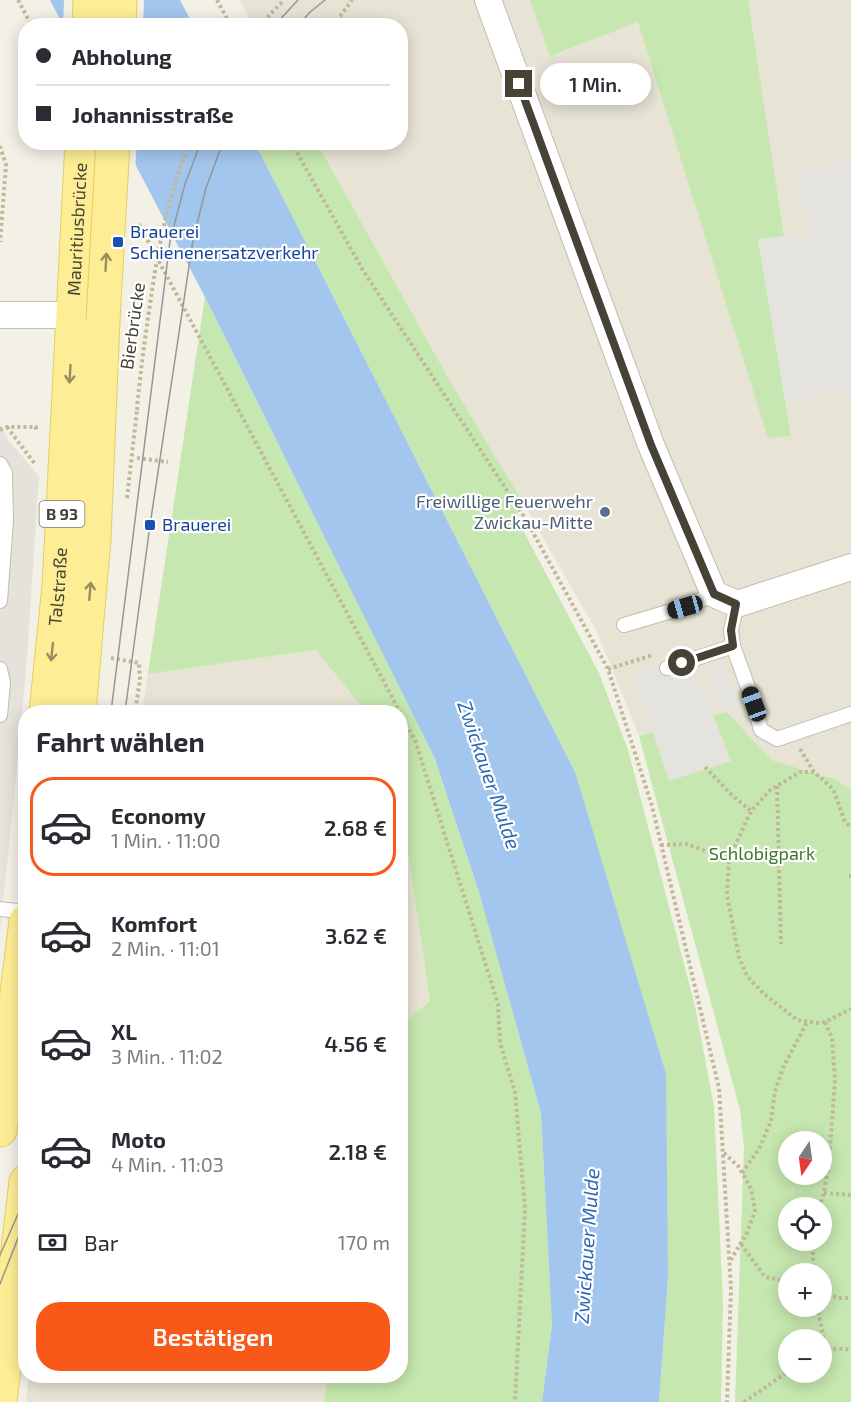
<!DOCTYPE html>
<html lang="de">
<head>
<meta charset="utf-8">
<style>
	:root { --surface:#fff; --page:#f2f2f3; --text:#2b2b33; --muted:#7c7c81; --line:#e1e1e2; --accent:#f85919 }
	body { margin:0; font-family:"Exo 2",sans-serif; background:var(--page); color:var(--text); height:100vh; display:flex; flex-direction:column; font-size:22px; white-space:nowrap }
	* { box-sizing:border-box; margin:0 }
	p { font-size:20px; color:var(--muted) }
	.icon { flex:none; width:33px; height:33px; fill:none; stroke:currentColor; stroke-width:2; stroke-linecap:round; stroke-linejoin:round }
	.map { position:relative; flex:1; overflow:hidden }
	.details { position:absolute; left:18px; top:705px; width:390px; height:678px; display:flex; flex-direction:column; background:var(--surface); border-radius:24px; box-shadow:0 3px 15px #0003 }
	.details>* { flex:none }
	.banner { position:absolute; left:18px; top:18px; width:390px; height:132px; border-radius:24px; box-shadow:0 3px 15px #0003; display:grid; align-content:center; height:132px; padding:0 18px; background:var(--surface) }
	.needle { width:39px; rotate:193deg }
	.fabs { position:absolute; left:778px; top:1131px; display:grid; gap:12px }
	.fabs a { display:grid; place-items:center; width:54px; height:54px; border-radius:50%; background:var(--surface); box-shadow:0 3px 15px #0003; font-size:30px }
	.end { position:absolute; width:27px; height:27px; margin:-14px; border:8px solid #464236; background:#fff; box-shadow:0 0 0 3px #fff }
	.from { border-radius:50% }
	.bubble { position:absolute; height:42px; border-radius:21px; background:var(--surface); box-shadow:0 3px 15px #0003; font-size:20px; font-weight:600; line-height:42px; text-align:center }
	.car { position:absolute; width:18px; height:36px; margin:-18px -9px; border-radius:8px; box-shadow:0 0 4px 2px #0007; background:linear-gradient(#222 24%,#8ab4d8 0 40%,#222 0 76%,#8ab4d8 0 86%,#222 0) }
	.banner b { display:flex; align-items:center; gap:21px; height:57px; font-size:22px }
	.banner b+b { border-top:2px solid var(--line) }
	.banner i { width:15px; height:15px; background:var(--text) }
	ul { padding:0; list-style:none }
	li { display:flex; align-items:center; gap:18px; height:99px; margin:0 12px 9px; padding:0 6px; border:3px solid transparent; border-radius:24px }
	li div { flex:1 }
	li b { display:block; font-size:22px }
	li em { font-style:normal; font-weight:600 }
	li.selected { border-color:var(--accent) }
	li>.icon { width:54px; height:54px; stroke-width:1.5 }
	h2 { padding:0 18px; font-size:27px; line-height:72px }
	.pay { display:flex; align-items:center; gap:15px; height:66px; padding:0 18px; font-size:22px }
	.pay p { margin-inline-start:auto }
	.button { display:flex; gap:12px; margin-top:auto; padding:12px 18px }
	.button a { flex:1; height:69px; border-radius:24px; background:var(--accent); color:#fff; font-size:24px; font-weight:600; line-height:69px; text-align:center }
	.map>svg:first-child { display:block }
	.residential { fill:#e7e4d5 }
	.industrial { fill:#e5e2db }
	.green { fill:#c6e7af; fill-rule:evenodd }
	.parking { fill:#e4e3de }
	.water { fill:#a3c6ef }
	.pier { fill:#f3f1e6 }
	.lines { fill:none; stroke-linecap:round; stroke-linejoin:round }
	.lane-casing { stroke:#c1bdac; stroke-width:16 }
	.street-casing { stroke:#c1bdac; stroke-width:28 }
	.primary-casing { stroke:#e2ce65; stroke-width:35 }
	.path { stroke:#c0b89a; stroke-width:4; stroke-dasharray:3 3; stroke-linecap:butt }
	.lane { stroke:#fff; stroke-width:14 }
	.street { stroke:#fff; stroke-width:26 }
	.primary { stroke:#fdee95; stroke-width:33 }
	.tram { stroke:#969696; stroke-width:1.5 }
	.primary-bridge-casing { stroke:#e2ce65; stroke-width:35; stroke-linecap:butt }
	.path-bridge { stroke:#c0b89a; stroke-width:4; stroke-dasharray:3 3; stroke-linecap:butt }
	.primary-bridge { stroke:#fdee95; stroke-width:33 }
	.oneway { stroke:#988f61 }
	.route { stroke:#464236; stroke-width:8 }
	.transit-dot { fill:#1a4fb4; stroke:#fff; stroke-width:2 }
	.service-dot { fill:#5c6f8a; stroke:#fff; stroke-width:2 }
	.labels { text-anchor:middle; stroke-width:4.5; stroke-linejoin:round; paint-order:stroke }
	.shield { fill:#fff; stroke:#7e7b72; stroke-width:1.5 }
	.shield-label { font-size:16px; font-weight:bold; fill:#464236 }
	.street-label { font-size:18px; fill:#464236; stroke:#fff }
	.transit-label { font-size:18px; fill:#164399; stroke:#fff; text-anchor:start }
	.service-label { font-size:18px; fill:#4e5e75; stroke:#fff; text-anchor:end }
	.park-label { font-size:18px; fill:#3c7729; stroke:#fff }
	.water-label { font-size:20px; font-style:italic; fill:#3069b1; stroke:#fff }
</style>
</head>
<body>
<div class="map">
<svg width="851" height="1402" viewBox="0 0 851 1402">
	<rect width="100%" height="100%" fill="#f3f1e6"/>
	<path class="residential" d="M239 0H851V790L837 780 770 760 727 712 639 736 597 632 519 496 446 374 317 143 400 142V26L253 25Z
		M317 650 366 712H142L148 674Z
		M400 816 404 826 430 1002 401 1026Z
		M29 1376H327L324 1402H26Z"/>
	<path class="industrial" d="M0 422 8 440 39 476 27 657 14 799 0 929Z"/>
	<path class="green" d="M530 0H748L784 237 758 240 791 436 768 438 638 22 550 56Z
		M255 143H317L446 374 519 496 517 519 599 673 628 750 695 1006 714 1106 723 1304 721 1402H659L668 1278 575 772Z
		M205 297 435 759 478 889 541 1113 552 1325 542 1402H324L327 1376H400L401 1026 430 1001 404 826 401 816 400 712H366L316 650 148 674Z
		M727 712 771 760 837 780 851 790V1402H735L744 1147 740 1110 639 736ZM789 1142H822V1174H789ZM789 1208H822V1240H789ZM789 1274H822V1306H789ZM789 1340H822V1372H789Z"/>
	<path class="parking" d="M851 160V392L785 401 758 239 807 234 798 171Z
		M690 654 731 761 669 781 633 671Z
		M723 662 741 705 722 711 706 668Z"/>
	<path class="water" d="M50 0H180L193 25H63Z
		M124 143H255L575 772 666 1074 668 1278 659 1402H542L552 1325 541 1113 478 889 435 759 205 297Z"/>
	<path class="pier" d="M64 0H144L143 26 63 25Z
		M121 142 137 143 135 170Z"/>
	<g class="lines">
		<g class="lane-casing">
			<path id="lane" d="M0 464 5 473 6 521 0 601
				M737 604 731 630 733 646 754 704 761 730 777 739 851 714
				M624 625 685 607 714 594
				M667 668 733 646
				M0 669 3 683 0 715
				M0 909 26 912"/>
		</g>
		<g class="street-casing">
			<path id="street" d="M488 0 651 445 714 594 737 604 851 567
				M0 315H73"/>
		</g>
		<g class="primary-casing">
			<g id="primary">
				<path d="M89 26 90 0"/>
				<path d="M119 26 120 0"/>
				<path id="s1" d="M46 712 59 587 82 142"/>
				<path d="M79 712 94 539 103 320"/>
				<path d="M0 1130 26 921"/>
				<path d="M0 1402 26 1182"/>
			</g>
		</g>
		<path class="path" d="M18 0 32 26
			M217 0 231 26
			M259 26 284 0
			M333 26 352 0
			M291 142 364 272 525 518 608 669 652 806 719 1088 731 1289 727 1402
			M0 146 6 165 0 242
			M139 224 400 712
			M7 427 35 464
			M0 430 7 427H36V430
			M137 458 168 462
			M127 498 137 410
			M111 658 139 663 140 680 135 712
			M608 669 653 655
			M400 714 415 740 498 1004 500 1043 515 1092 525 1209 515 1402
			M800 749 814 772 833 789 845 822 851 827
			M705 767 732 795 751 811
			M814 772H800L777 786 771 789 751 811 729 859 727 895 739 957 747 976 763 993 797 1020 817 1023 825 1022 851 1009
			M777 786 781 944
			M661 845 686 844 729 859
			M849 876H851
			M724 1153 739 1167 751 1189 755 1211 747 1233 730 1261
			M742 1173 759 1149 771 1121 775 1091 783 1068 807 1022
			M824 1193 851 1195
			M819 1208 824 1193 829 1162 835 1080 832 1038 825 1022
			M812 1240 814 1274
			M741 1244 765 1277 789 1282
			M822 1292 838 1298H851
			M817 1306 826 1350
			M822 1353C829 1348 843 1348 851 1350
			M744 1402 789 1371"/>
		<use href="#lane" class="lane"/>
		<use href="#street" class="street"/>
		<use href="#primary" class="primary"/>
		<path class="tram" d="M274 26 298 0
			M298 26 309 13 325 0
			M111 712 170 241 185 184 201 142
			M125 712 150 525 193 240 206 188 223 142
			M0 1255 26 1196
			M0 1284 26 1218"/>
		<g class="primary-bridge-casing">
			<path id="primary-bridge" d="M103 320 113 142"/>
		</g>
		<path class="path-bridge" d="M137 410C140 374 145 339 150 304 158 248 168 195 190 142"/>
		<use href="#primary-bridge" class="primary-bridge"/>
	</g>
	<defs><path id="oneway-shaft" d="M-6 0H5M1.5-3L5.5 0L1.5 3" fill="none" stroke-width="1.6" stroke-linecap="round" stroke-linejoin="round" transform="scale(1.5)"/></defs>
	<g class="oneway">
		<use href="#oneway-shaft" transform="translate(106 262) rotate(-87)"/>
		<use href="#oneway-shaft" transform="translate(70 374) rotate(93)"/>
		<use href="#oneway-shaft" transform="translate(90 591) rotate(-85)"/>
		<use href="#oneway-shaft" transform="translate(52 652) rotate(96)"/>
	</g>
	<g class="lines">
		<path class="route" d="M519 84 651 445 714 594 736 604 731 630 733 646 682 663"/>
	</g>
	<g class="transit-dot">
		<rect x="112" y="236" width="12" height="12" rx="3"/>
		<rect x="144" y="519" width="12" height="12" rx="3"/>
	</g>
	<circle class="service-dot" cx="605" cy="512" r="6"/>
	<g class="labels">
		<rect class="shield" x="39.5" y="501" width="45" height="26" rx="4.5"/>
		<g class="shield-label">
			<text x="62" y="520">B 93</text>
		</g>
		<g class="street-label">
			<text dy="6" stroke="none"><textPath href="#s1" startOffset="484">Mauritiusbrücke</textPath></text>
			<text transform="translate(133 326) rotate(-82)" y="6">Bierbrücke</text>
			<text dy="6" stroke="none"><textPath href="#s1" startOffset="126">Talstraße</textPath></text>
		</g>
		<g class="transit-label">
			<text x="130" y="238">Brauerei<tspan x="130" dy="21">Schienenersatzverkehr</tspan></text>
			<text x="162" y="531">Brauerei</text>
		</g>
		<g class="service-label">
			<text x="593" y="508">Freiwillige Feuerwehr<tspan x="593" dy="21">Zwickau-Mitte</tspan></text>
		</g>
		<g class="park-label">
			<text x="762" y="860">Schlobigpark</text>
		</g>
		<g class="water-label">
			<text transform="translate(489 775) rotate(71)" y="7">Zwickauer Mulde</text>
			<text transform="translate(587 1246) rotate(-86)" y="7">Zwickauer Mulde</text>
		</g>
	</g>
</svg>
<div class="fabs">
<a><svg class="needle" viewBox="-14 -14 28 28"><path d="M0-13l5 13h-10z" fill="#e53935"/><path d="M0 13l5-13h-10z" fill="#7c7c81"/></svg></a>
<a><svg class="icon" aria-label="locate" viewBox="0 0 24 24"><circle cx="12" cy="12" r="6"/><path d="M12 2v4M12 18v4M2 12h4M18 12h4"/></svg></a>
<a>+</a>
<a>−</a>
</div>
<i class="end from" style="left:682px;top:663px"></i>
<i class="end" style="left:519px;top:84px"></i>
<div class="bubble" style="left:540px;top:63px;width:111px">1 Min.</div>
<i class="car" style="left:685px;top:607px;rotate:254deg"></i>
<i class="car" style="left:754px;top:704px;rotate:340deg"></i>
<div class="banner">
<b><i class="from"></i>Abholung</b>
<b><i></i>Johannisstraße</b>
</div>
<section class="details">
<h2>Fahrt wählen</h2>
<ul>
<li class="selected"><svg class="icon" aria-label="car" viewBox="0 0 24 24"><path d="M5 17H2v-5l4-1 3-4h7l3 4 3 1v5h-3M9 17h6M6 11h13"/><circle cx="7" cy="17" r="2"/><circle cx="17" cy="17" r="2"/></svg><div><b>Economy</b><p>1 Min. · 11:00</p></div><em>2.68 €</em></li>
<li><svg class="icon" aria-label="car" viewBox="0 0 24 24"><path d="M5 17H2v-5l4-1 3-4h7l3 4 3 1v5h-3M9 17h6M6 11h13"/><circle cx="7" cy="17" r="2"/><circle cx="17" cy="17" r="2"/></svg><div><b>Komfort</b><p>2 Min. · 11:01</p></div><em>3.62 €</em></li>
<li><svg class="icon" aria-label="car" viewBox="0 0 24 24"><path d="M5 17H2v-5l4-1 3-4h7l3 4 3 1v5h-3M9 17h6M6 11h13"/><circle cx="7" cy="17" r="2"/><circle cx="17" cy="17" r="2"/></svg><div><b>XL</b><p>3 Min. · 11:02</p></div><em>4.56 €</em></li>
<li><svg class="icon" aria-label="car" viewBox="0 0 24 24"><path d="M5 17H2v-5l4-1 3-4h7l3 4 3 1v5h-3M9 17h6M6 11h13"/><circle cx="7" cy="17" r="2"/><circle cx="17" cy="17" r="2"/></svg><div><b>Moto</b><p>4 Min. · 11:03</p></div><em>2.18 €</em></li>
</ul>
<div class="pay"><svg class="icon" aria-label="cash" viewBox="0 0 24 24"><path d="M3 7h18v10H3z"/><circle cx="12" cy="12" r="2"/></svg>Bar<p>170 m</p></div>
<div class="button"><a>Bestätigen</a></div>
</section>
</div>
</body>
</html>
